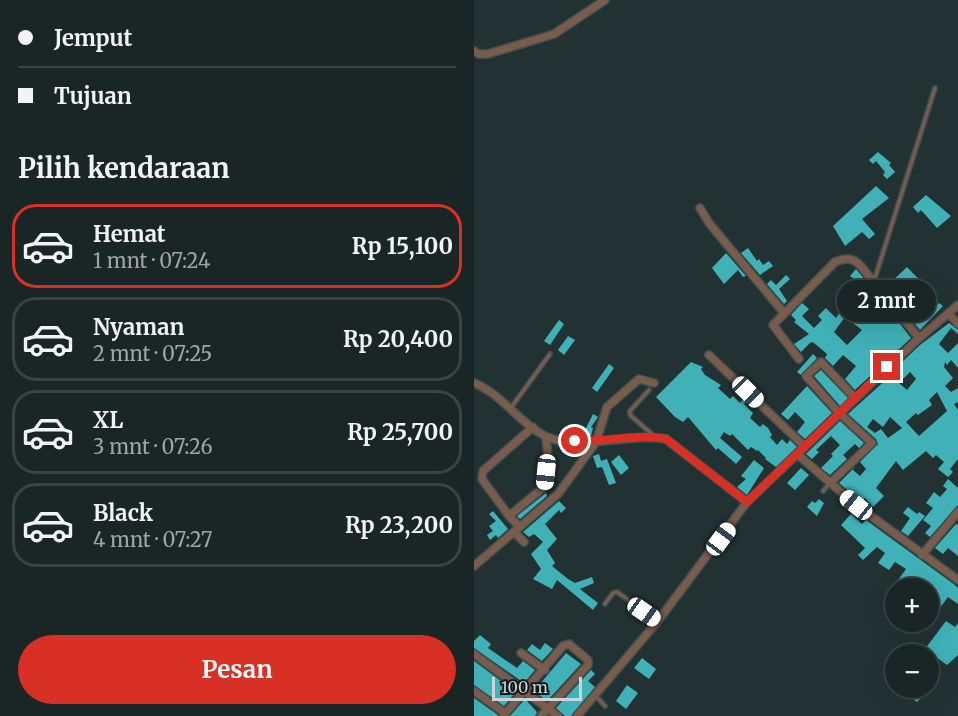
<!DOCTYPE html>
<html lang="id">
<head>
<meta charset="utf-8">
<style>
	:root { --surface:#1a2626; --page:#273232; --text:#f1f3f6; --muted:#9fa5a7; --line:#384343; --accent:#d93025 }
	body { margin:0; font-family:Merriweather,serif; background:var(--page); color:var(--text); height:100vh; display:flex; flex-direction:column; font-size:22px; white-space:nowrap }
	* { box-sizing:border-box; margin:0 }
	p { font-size:20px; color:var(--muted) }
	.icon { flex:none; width:33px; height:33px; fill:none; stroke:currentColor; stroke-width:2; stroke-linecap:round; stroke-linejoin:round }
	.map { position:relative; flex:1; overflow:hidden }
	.panel { display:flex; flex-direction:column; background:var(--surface); width:474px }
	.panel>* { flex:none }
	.hud { display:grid; align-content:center; height:132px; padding:0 18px; background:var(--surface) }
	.buttons { position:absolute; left:411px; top:578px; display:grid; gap:12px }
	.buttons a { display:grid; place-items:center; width:54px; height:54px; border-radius:50%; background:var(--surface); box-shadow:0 6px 24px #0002,0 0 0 2px var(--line); font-size:30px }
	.scale { position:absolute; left:18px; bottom:15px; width:90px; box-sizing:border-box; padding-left:6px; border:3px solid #cbd5d5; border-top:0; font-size:16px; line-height:21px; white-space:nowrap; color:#cbd5d5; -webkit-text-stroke:4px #111819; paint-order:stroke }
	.end { position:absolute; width:27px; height:27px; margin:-14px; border:8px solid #d93025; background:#fff; box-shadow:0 0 0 3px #fff }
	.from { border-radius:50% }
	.bubble { position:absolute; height:42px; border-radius:21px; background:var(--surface); box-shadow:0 6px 24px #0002,0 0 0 2px var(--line); font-size:20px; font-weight:700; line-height:42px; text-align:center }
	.car { position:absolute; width:18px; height:36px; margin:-18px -9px; border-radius:8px; box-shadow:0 0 4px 2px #0007; background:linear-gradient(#fff 24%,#345 0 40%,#fff 0 76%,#345 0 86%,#fff 0) }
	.hud b { display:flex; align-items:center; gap:21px; height:57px; font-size:22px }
	.hud b+b { border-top:2px solid var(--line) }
	.hud i { width:15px; height:15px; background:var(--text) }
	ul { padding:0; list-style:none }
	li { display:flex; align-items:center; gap:18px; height:84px; margin:0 12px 9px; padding:0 6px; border:3px solid var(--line); border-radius:24px }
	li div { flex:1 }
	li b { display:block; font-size:22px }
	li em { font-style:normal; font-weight:700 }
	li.active { border-color:var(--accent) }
	li>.icon { width:54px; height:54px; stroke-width:1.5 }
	h2 { padding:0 18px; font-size:27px; line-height:72px }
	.primary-button { display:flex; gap:12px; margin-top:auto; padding:12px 18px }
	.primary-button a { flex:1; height:69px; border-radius:36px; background:var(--accent); color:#fff; font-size:24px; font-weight:700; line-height:69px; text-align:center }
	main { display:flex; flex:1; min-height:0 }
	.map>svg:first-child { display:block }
	.building { fill:#3fb1b7; fill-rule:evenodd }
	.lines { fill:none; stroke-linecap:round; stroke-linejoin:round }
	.service-casing { stroke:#404f50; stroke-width:6 }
	.minor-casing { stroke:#404f50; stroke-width:10 }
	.service { stroke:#7a5c4d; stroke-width:3 }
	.minor { stroke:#7a5c4d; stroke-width:7 }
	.route { stroke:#d93025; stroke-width:8 }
</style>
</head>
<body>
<main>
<section class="panel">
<div class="hud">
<b><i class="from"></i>Jemput</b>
<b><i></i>Tujuan</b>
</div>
<h2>Pilih kendaraan</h2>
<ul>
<li class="active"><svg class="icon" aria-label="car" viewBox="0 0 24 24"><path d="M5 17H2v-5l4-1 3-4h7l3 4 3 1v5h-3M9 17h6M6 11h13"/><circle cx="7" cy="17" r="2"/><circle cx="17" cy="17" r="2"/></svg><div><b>Hemat</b><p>1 mnt · 07:24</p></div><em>Rp 15,100</em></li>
<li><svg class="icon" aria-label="car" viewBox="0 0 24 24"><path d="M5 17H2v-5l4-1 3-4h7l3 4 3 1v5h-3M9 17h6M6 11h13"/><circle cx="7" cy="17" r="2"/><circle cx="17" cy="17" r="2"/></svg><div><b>Nyaman</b><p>2 mnt · 07:25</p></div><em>Rp 20,400</em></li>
<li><svg class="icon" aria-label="car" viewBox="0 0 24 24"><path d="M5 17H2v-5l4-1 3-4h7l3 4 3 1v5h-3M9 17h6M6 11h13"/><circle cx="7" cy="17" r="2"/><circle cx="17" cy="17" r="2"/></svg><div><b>XL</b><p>3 mnt · 07:26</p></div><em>Rp 25,700</em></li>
<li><svg class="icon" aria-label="car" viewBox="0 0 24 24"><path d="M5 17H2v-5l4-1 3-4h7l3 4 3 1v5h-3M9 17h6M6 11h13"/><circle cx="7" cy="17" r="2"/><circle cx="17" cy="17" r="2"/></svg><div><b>Black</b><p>4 mnt · 07:27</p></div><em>Rp 23,200</em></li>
</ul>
<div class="primary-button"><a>Pesan</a></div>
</section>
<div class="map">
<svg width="484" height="716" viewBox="0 0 484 716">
	<rect width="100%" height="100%" fill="#223233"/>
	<path class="building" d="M404 152 417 163 415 165 421 172 413 179 409 175 411 172 402 161 399 164 395 160Z
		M402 186 415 198 388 219 401 234 395 239 388 232 371 246 359 226Z
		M452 195 477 216 463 228 447 210 444 213 439 207Z
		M274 248 283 261 285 259 289 265 295 261 299 266 286 275 267 253Z
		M252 253 272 276 269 277 264 270 250 284 238 268Z
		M433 267 458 293 449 301 458 310 465 303 469 306 446 330 411 288Z
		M382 269 397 287 390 294 381 284 383 281 376 276Z
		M312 275 316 279 305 289 313 301 310 304 293 284 297 280 302 285Z
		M404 296 437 338 381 390 371 379 382 366 369 355 359 366 351 358 353 354 340 343 337 342 327 352 320 344 335 334 320 322 322 320 317 315 328 303 335 309 328 316 340 328 348 320 344 316 352 308 362 318 368 309 389 324 399 314 396 310 404 303 400 299ZM371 317 388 330 373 345 360 332Z
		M85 320 90 324 76 345 70 341Z
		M475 323 484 330V334L477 328 465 344 474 353 484 343V368L477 360 473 365 471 362 470 367 479 378 471 386 477 392 484 388V402L480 404 484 410V459L476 469 479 472 474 477 464 469 470 462 462 455 459 458 452 451 429 470 422 461 402 488 410 496 399 507 391 498 388 502 365 483 381 467 379 470 386 476 392 469 386 462 404 444 402 439 374 414 416 376 418 378 429 366 427 363 446 345ZM436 372 442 379 433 390 425 383ZM463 392 473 411 445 436 432 422 442 413 444 415 458 405 455 400ZM416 417 428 428 414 438 407 429 401 433 393 427 399 419 409 427Z
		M94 336 101 340 90 355 84 350Z
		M339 354 343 358 327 375 323 372Z
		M217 362 229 367 227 369 231 375 247 385 244 388 256 399 259 396 266 403 271 397 274 400 270 404 279 413 276 418 286 427 289 424 294 428 298 435 296 437 303 445 308 439 313 444 316 440 323 447 302 467 291 459 292 458 284 450 283 451 277 447 274 450 258 434 256 436 250 432 246 438 268 457 262 464 244 448 242 450 214 417 209 422 201 417 182 397Z
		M135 364 140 368 123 392 118 388Z
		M347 370 374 398 366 406 340 376Z
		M333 386 358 413 331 439 323 432 331 422 321 412 314 420 307 414Z
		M119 414 124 417 117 427 119 428 117 436H108Z
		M366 421 390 443 385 448 381 444 369 455 373 459 356 475 347 468 359 456 357 454 366 445 357 436 342 450 345 452 338 459 332 454Z
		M125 454 127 461 133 459 142 483 135 485 128 467 123 468 119 456Z
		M145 455 155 468 147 475 137 462Z
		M280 460 290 468 273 495 263 487 272 479 267 476Z
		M327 468 335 475 321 490 313 483Z
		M474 479 484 488V505L456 537 451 533 457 526 449 520 459 508 452 503 460 492 466 497 473 489 469 486Z
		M72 493 73 496 46 519 43 516Z
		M345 499 350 503 343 516 333 507 338 501 341 503Z
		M85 501 92 508 87 513 85 510 71 524 83 539 73 550 81 563 78 566 94 579 101 583 118 577 120 583 106 589 124 603 119 610 83 580 78 589 59 579 67 569 57 554 69 542 60 534 55 537 49 532Z
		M434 507 443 514 445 512 451 516 434 536 427 531 436 518 429 513Z
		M19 511 34 529 24 538 22 535 16 540 13 535 19 531 15 526 22 521 15 514Z
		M377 514 388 524 392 520 481 585 484 588V604L474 597 460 616 454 612V607L462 597 454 592V588H429L422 583 432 569 421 562 415 570 404 563 411 553 403 547 389 560 384 555 391 548 367 525Z
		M482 524 484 525V556L474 548 469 554 461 548Z
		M472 621 481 627 484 623V655L473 665 451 649Z
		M6 635 17 644 14 648 43 668 49 661 61 670 50 683 0 648V641Z
		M71 643 79 649 68 661 53 650 58 644 66 650Z
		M92 653 107 664 73 701 60 691Z
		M168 658 182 669 175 679 160 668Z
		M0 661 42 692 30 706 0 685Z
		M117 670 121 674 114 681 121 687 97 716H91L82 708Z
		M153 685 164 693 152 709 142 701Z
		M422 687H447L441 695 446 699 443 702Z
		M0 698 24 715 23 716H0Z
		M51 699 63 712 61 716H36Z"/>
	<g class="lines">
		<g class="service-casing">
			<path id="service" d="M400 281 461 88
				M175 390 156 411V415L180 436
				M36 409 76 354
				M349 491 355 484
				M131 604 139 593 143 592 182 620
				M122 696 131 706"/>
		</g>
		<g class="minor-casing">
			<path id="minor" d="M0 51 5 54H14L80 34 131 0
				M226 208 235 223 310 313
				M474 313 484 324
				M235 355 331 447
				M325 359 299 325 361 262C371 258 378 257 386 265L445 338
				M0 383C28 394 45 423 71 436 104 452 158 432 192 439L273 502
				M323 454 382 505 484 580
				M356 483 398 443 365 413 332 376 347 362 381 398
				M35 516 8 479 9 471 59 427
				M46 527 35 516 70 487 74 458 72 437
				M40 532 50 542
				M448 555 484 512
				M0 566 84 494 122 442 133 407 165 379 180 383
				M47 653 71 670
				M0 654 84 716
				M0 691 31 713
				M29 716 89 646 95 644 114 660V665L67 716
				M103 716 184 621 273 502 442 341 484 305"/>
		</g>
		<use href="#service" class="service"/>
		<use href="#minor" class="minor"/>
	</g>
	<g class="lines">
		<path class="route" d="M101 441C131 442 164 433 192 439L273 502 413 367"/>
	</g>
</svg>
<div class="buttons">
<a>+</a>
<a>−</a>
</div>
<div class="scale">100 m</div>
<i class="end from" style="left:101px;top:441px"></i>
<i class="end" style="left:413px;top:367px"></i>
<div class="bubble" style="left:363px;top:280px;width:99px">2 mnt</div>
<i class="car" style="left:274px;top:392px;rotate:134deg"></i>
<i class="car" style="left:72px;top:472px;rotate:186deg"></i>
<i class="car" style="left:382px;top:505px;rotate:309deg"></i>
<i class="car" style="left:247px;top:539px;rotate:37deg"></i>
<i class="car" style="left:170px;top:612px;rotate:125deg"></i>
</div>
</main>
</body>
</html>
